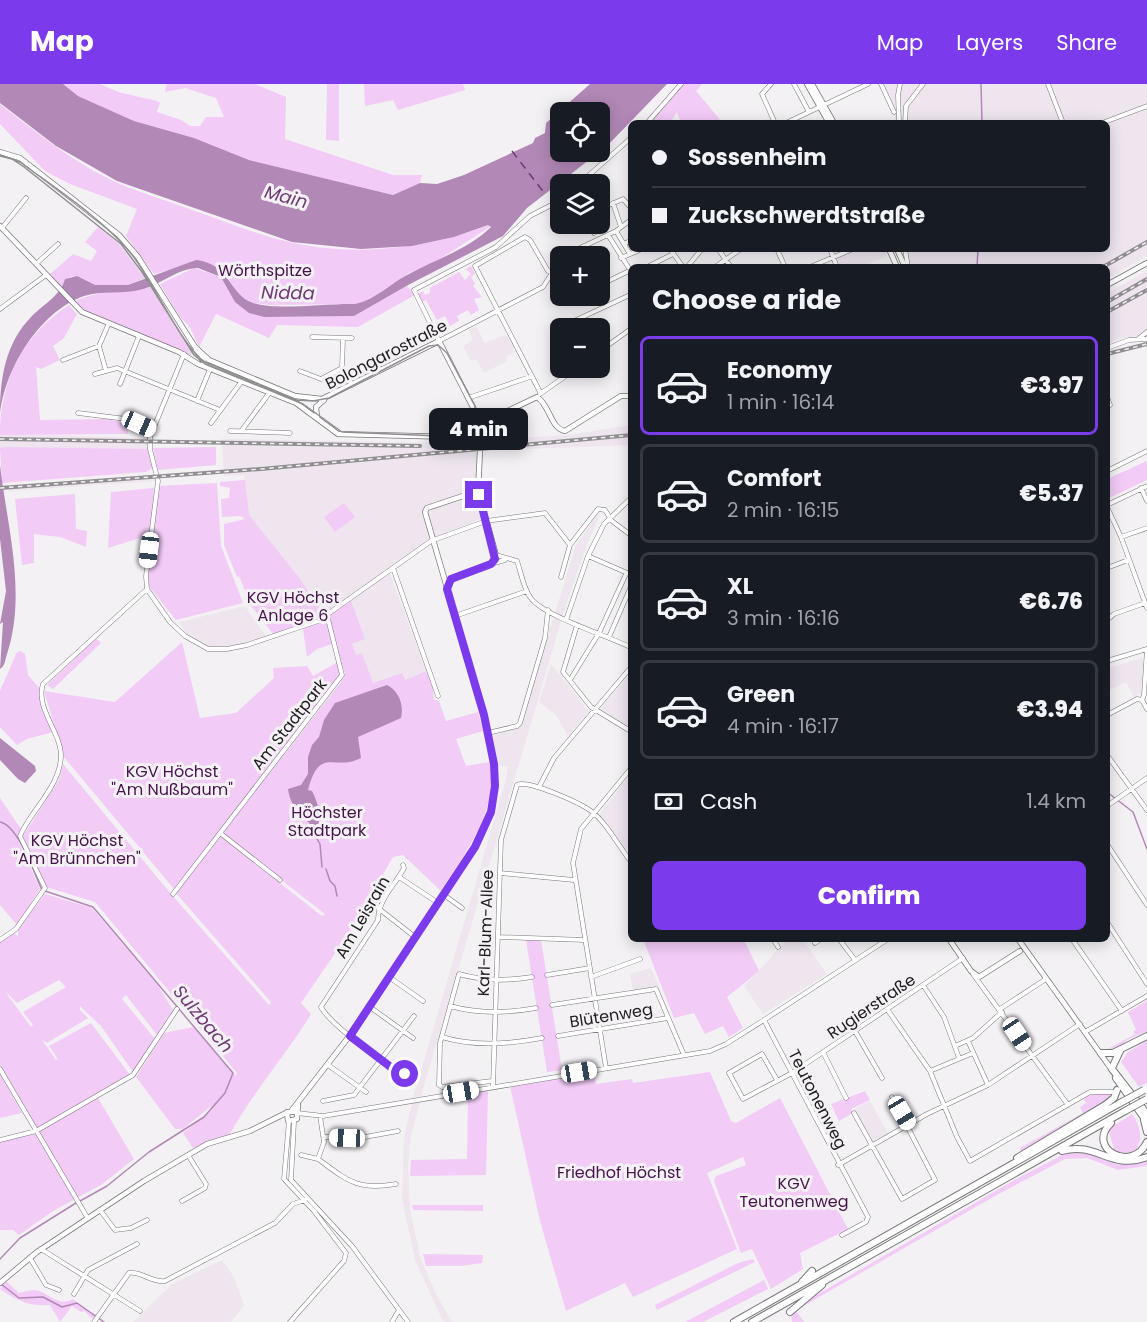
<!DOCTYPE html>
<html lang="en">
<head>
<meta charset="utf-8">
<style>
	:root { --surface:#171b24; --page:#242831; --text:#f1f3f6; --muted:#9ea1a6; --line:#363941; --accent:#7c3aed }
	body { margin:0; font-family:Poppins,sans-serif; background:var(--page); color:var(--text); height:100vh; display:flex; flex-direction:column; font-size:22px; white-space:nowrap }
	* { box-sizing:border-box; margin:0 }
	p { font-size:20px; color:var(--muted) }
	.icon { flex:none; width:33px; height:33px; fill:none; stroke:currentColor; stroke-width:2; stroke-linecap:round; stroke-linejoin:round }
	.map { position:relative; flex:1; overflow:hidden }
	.details { position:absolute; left:628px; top:180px; width:482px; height:678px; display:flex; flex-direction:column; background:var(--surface); border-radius:9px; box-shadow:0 3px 15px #0003 }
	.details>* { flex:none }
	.hud { position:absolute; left:628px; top:36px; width:482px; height:132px; border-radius:9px; box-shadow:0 3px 15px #0003; display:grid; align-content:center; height:132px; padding:0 24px; background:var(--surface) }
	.tools { position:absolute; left:550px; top:18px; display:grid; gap:12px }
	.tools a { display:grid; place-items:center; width:60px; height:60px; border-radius:9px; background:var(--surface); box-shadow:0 3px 15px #0003; font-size:30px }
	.end { position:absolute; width:27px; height:27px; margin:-14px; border:8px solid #7c3aed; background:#fff; box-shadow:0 0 0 3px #fff }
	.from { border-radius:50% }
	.bubble { position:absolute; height:42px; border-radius:9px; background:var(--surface); box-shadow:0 3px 15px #0003; font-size:20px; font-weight:800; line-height:42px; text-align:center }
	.car { position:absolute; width:18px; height:36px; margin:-18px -9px; border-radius:8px; box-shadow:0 0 4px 2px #0007; background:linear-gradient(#fff 24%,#345 0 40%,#fff 0 76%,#345 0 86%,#fff 0) }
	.hud b { display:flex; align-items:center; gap:21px; height:57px; font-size:22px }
	.hud b+b { border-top:2px solid var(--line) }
	.hud i { width:15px; height:15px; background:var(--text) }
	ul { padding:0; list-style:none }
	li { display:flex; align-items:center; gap:18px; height:99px; margin:0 12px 9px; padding:0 12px; border:3px solid var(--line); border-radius:9px }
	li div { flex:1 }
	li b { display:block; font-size:22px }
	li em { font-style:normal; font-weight:800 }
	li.selected { border-color:var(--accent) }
	li>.icon { width:54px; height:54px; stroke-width:1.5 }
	h2 { padding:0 24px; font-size:27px; line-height:72px }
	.pay { display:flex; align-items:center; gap:15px; height:66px; padding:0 24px; font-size:22px }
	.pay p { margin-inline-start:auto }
	.button { display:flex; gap:12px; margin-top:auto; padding:12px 24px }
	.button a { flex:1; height:69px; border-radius:9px; background:var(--accent); color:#fff; font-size:24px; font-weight:800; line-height:69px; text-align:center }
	header { display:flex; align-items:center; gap:36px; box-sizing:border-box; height:84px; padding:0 30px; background:var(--accent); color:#fff }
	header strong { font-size:28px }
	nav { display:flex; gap:33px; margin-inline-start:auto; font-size:21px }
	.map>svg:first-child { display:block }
	.built { fill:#eee5ef }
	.green { fill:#f2cbf6; fill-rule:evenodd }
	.water { fill:#b288b6; fill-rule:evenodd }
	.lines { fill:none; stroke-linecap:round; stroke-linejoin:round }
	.stream { stroke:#b288b6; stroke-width:1.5 }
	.ferry { stroke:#6e3974; stroke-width:1.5; stroke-dasharray:8 6; stroke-linecap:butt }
	.major-tunnel { stroke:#d4d1d5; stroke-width:4.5; stroke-dasharray:4.5 2; stroke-linecap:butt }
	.minor-casing { stroke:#79767a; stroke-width:5 }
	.major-casing { stroke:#79767a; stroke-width:6 }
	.highway-casing { stroke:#79767a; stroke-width:8 }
	.minor { stroke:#fff; stroke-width:4 }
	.major { stroke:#fff; stroke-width:4.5 }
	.highway { stroke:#fff; stroke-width:6 }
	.tram { stroke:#908e90; stroke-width:1.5 }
	.rail-casing { stroke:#908e90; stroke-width:4 }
	.rail { stroke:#f4f1f5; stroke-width:1.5; stroke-dasharray:4.5; stroke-linecap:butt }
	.highway-bridge-casing { stroke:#79767a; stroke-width:8; stroke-linecap:butt }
	.highway-bridge { stroke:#fff; stroke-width:6 }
	.route { stroke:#7c3aed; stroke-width:8 }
	.labels { text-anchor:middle; stroke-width:6; stroke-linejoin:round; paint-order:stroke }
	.park-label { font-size:16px; fill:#47134d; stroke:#f4f1f5 }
	.street-label { font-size:16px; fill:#1d1c1d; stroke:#f4f1f5 }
	.water-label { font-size:18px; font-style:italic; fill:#6e3974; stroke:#f4f1f5 }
</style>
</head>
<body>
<header>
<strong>Map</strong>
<nav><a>Map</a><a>Layers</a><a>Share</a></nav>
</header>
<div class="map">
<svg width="1147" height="1238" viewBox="0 0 1147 1238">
	<rect width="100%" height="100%" fill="#f4f1f5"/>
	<path class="built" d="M880 0H1147V172L1107 195V183H912L903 165H1107V39H897Z
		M860 165H884L887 172 860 183H841L837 174Z
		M1147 187V251L1121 254 1107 259V209Z
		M476 242 485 259 506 251 515 268 506 273 507 277 484 289 476 275 471 277 463 262 473 256 469 246Z
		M632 341 631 361 477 367 475 404 472 405 481 435 428 456 388 484 426 587 404 596 401 589 373 600 362 569 356 571 352 560 364 555 349 514 324 530 298 492 248 430 244 391 224 392 222 355 444 359 568 351Z
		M13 350 147 354 148 365 0 364V351Z
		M156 391V397L10 407V402Z
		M598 429 600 431 587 460 565 524 421 1012 413 1014 506 695 508 682H497L493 652 520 642 576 461Z
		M245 522 266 552 246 559 214 564 202 561 189 553 179 538Z
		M1142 574 1144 580 1142 609 1134 613 1126 598 1107 607V584Z
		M551 580 589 627 568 652 556 631 539 618Z
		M631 589V646L600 625Z
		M631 689V762L625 767 598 732Z
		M788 855H802L827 890 763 930 744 902Z
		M651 884 659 902 633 907 630 890Z
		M870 1017 888 1049 872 1058 854 1025Z
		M420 1018 411 1052 408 1081 410 1124 420 1173 436 1210 452 1238H444L441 1233 415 1176 402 1115 404 1052 412 1019Z
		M222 1176 234 1193 244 1221 231 1238H133L172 1200Z"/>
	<path class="green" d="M63 0H100L118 8 157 17 160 19 157 28 181 36 190 42H200L206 33H224L216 14 185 4 165 8 167 0H255L286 13 285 55 393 91H422L420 99 393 111 249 76 194 54 134 37 78 12Z
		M327 0H339V57L326 56Z
		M364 0H463L465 6 398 26 393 16 365 22Z
		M684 0H702L696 7 723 39H681L677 28 670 39H649Z
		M0 20C37 49 75 80 118 99 142 110 170 117 195 127 230 139 267 155 304 161 362 172 435 163 488 141L491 142 437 177 407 190 366 218 355 220 270 221 253 219 239 211 223 187 201 177 154 190 126 152 137 125 70 100 45 87 0 40Z
		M98 143 119 160 145 194 128 201 95 202 72 192 65 195 61 204 49 191 73 170 91 177 97 167 85 158Z
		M471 182 475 190 471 193 475 200 473 202 482 213 474 215 479 226 471 231 468 226 457 232 459 237 450 242 445 232 437 236 426 216 422 218 418 210 423 207 425 211 430 209V204L459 188 465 196 471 190 466 185Z
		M194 184 221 193C239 212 230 224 264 233L354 232 407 202 415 211 358 243 277 241 269 254 216 230 199 263 190 243 180 233 160 200Z
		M151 203 192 270 191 271 83 226 74 218C96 205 126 210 151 203Z
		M69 221 77 230 64 254 53 262 60 276 41 285 36 283 40 336 109 335 127 340 128 350 0 351C0 296 23 251 69 221Z
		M6 363 148 365 154 383 146 388 2 399 0 364Z
		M216 363V381L158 386 153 364Z
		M1147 377V396L1109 414 1107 395Z
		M245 396 249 431 298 492 324 530 312 537 274 551 251 522 239 492 237 493 224 461V440L245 435 240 432 222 433 221 415 229 414 230 404 220 402V398Z
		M217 399 221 462 243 519 176 536 147 500 157 402Z
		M154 404 150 451 108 464 111 408Z
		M75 410 76 445 87 447 86 463 60 453 34 450V479L22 481 15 415Z
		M344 419 355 433 335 448 324 433Z
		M351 517 365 555 352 560 356 571 362 569 373 599 402 589 405 596 426 587 432 600 434 616 439 617 446 637 478 628 483 647 456 655 466 682 490 678C499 726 466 767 441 807L403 771 393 773 349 849 301 919 311 930C286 971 253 1008 230 1050L210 1056 193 1064 183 1049 212 1026 210 1023 183 1045H175L136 993 164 949 193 943 236 992 237 989 95 818 46 803 23 752 59 696 63 680 171 810 269 921 271 918 176 809 220 752 322 832 325 830 222 750 341 598 345 590 328 532Z
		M326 535 333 560 317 565 307 573 303 545Z
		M96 554 101 559 53 605 47 601Z
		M182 558 200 634 236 629 274 594 273 584 307 582 313 592 338 578 341 591 174 805 64 673 44 607 115 618Z
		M21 567 25 570 28 591 41 606 53 648 27 655 17 661 0 643V607L17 568Z
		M0 714 21 745 17 754 40 805 17 841 0 821Z
		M45 810 92 824 157 900 173 926 157 951 126 911 122 915 155 955 133 988 101 942 80 922V926L88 934 47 959 42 956 56 976 58 975 49 962 91 939 130 991 40 1044 35 1043 0 981V857L14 849 18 852V846ZM59 896 66 903 23 928 33 941 31 943 4 906 17 919Z
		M643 855H748L745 858 759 887 727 913 743 944 729 953 723 942 705 950 694 929 674 934Z
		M526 856H541L562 986 547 988Z
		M1147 917V947L1127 956 1116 966H1106L1135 950 1133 947 1136 946 1128 928Z
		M1147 957V999L1139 1003 1121 978 1128 968Z
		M710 988 731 1037 736 1039 780 1014 848 1145 800 1169 803 1185 771 1205 752 1165 741 1169 714 1097 716 1092 746 1081 743 1073 707 1089 737 1165 633 1213 625 1199 566 1227 540 1137 510 1002 594 989 596 1000 632 995 633 999Z
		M0 989 22 1029 0 1034Z
		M488 1006 486 1091 410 1092 411 1076 467 1075 468 1008Z
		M865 1007 870 1016 851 1025 853 1029 839 1037 831 1020Z
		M1097 1009 1114 1010 1106 1018 1021 1069 1020 1064 1083 1029 1080 1023 1086 1019 1083 1014Z
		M98 1014 134 1075 101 1101 53 1127 19 1151 13 1146H0V1057L35 1050Z
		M1132 1030C1143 1044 1145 1068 1124 1071L1115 1068 1109 1048 1112 1043Z
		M1072 1066C1102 1070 1116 1086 1147 1076V1082L1118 1086 1087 1074 1065 1075 993 1113 800 1224 797 1228 804 1238H792L791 1229 801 1220 1018 1094Z
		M412 1121H483V1127L413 1126Z
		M423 1170 483 1171 482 1179 461 1182H426Z
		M753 1175 755 1178 657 1226 655 1221 738 1179Z
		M764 1196 768 1205 703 1238H685Z
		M6 1197 19 1209C24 1208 30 1206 35 1206 49 1208 58 1224 73 1215L91 1230H96L93 1235 84 1227 81 1228 72 1222 60 1238 50 1221C30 1223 16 1216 0 1205Z"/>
	<path class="water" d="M0 0H63L78 12 134 37 194 54 249 76 393 111 420 99 437 100 464 91 533 59 535 54 545 49 546 39 590 0H667L607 62 527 124 503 152 410 200 354 232 264 233 249 229 235 218 221 193 198 184C179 184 161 200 143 205 124 211 102 206 84 212 39 228 5 285 0 330 0 295 5 259 32 232 44 220 60 212 65 195L77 192 95 201H128L196 176C231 180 228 210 253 219 276 227 329 219 355 220 376 216 390 199 409 190 435 176 470 164 491 143L488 141 454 153 412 162 361 165 292 158 117 97 56 62 0 19ZM561 28H600V68H561Z
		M0 381C7 442 27 509 7 570 5 576 5 582 0 585L3 538 0 540 6 507 0 455Z
		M387 601C399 607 404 621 401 634L358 653 361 674C334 688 320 661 308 706L312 707C319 721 322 733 316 748 305 731 291 727 288 705L301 701 308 690V673L312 661 319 653 324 636 335 619Z
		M0 654 35 682 36 687 25 699 18 695 0 676Z"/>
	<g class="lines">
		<path class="stream" d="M981 0 982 39
			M977 183 978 165
			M1107 708 1133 728 1147 765
			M0 738C18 741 34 789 42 806L93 823 233 989 225 1009 204 1033 149 1068 107 1102 80 1117
			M315 751 320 760 322 783
			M326 785 330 797 335 802 337 812
			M0 1175 20 1154 76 1119
			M1 1200 19 1214 43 1213 62 1223 77 1219 104 1238"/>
		<path class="ferry" d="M512 67 545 110"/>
		<path class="major-tunnel" d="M480 367 481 355"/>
		<g class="minor-casing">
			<path id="minor" d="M771 0 762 10 775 39
				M794 0 809 28
				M881 0 894 28
				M1048 0 1063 39
				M647 39 681 0
				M786 39 868 0
				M899 39 898 11 900 0
				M905 39 906 22 923 0
				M1102 39 1147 22
				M579 100 632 53
				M561 116 530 132 496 163 414 206 439 257 543 203 561 175
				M613 119 621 143
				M600 125 623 115 632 125
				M588 140 594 149
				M2 144 26 114
				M616 147 630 170
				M608 151 632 189
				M624 160 632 156
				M584 162 586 172
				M660 165H661
				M670 165 683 183
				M718 165 731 183
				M777 165 785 183
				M830 165 837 183
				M905 165 908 183
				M563 172 616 147 632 135
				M621 174 642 165
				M36 180 58 160
				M647 183 673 170
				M687 183 702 165
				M715 183 741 165
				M810 183 853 165
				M600 201 629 187
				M600 207 606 222
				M0 225 46 191
				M574 237 632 210
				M312 253 352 254
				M343 254 342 284 352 301
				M1138 255 1147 248
				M1107 264 1129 256 1147 255
				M600 267 632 244
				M184 270 150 353V365L158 397 146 492 147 505 170 538 185 552 208 565H227L247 561 318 537 431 457 486 437 545 429 570 461
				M63 276 99 262
				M106 287 99 262 109 239
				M300 287 321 295 342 284
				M95 290 117 284 220 326
				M120 300 139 252
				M540 308 475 182 525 153 530 156 548 187 554 189
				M540 310 577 284
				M1107 313 1110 321 1107 324
				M468 314 530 293
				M197 317 210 285
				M78 329 126 335 152 346
				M211 339 242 297
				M242 346 270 308
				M230 347 290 349
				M1107 387 1147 367
				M1141 404 1147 417
				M1107 421 1147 402
				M1107 423 1121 453 1147 524
				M1121 453 1147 444
				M496 471 517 477C521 488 523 503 530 513 542 532 609 552 632 564
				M588 472 632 491
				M491 480 505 476
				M393 484 438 612
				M1107 484 1128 476
				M561 493 570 461 598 425 605 426 612 437 632 452
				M455 532 527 507
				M566 536 588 472 604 440 632 413
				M1107 536 1114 530 1145 519
				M577 541 563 588 591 623 632 648
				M609 553 632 500
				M1107 577 1147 565
				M570 596 599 549 626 490
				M1142 616 1144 611 1147 565
				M1142 616 1147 625
				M1107 631 1137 615 1142 616
				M488 649 517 642 520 639 545 554 548 526
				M1107 671 1147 726
				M539 703 554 674 632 582
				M1107 722 1147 694
				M220 749 280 796
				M1107 760 1147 821
				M403 781 404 784C395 801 378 816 378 836L321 923C330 940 386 982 405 990
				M500 789 574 796
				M399 793 438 819
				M173 810 342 591 327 531
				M444 811 462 824
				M378 824 415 853
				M1107 838 1147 900
				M498 853 585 856
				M773 855 778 863
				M839 855 855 876
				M1072 855 1122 927
				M0 856 16 845 45 804 20 752C31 726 60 703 61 672 61 648 35 624 43 600L147 505
				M815 859 821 855
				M973 890 1068 1021
				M547 891 590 884
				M389 893 423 917
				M591 893 640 875
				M923 901 944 933 959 974
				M552 921 656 905 684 971
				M450 922C478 930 508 929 536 924
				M370 923 413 954
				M887 925 930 987 957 1053 970 1077 1090 1008H1115
				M1000 925 1046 895
				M764 936 868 1133 866 1138 842 1151
				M855 947 882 994
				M1085 948 1147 912
				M558 952 668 934
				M442 953C474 963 510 960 542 954
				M968 957 988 1001
				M955 962 973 954 1002 928
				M823 968 846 1014
				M328 981 366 1008
				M606 984 573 779 581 745 632 683
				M0 985 87 1133
				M930 987 973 969
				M411 993 413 994
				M777 996 762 970 729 989 743 1015 792 989 963 874
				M492 997 442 1003 439 1001 440 959 459 890C483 897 507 897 532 893
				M493 1002 501 756 517 701C528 695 580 719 591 727 607 739 619 763 632 779
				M323 1017 354 1011 414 932
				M297 1029 323 1032 710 967 726 960 764 936 888 855
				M854 1029 902 1115 935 1096 892 1013
				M320 1032 324 1058 318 1075C348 1097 358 1107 396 1100
				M289 1037 284 1095 314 1127 346 1169 344 1177 290 1238
				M294 1038 291 1096 352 1162 408 1238
				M324 1053H365L398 1047
				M0 1056 36 1047 133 991 177 925
				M301 1071 318 1075
				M838 1081 927 1030 988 1001 1080 940
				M182 1117 205 1104 206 1100 188 1071
				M100 1126 115 1146 131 1144 147 1136
				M41 1165 140 1227
				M30 1174 46 1201 59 1206
				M74 1210 88 1186 137 1160
				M94 1238 129 1189C142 1187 151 1199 165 1197L275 1139 293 1120 305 1116
				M392 1238 399 1226"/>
		</g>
		<g class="major-casing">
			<path id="major" d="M807 0 829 39
				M812 0 834 39
				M0 68 20 74 119 151 138 173 195 263 209 276 295 312 322 315 439 257 482 341 481 355
				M0 142 82 228 179 268 198 280 296 319 338 350 453 353 537 313C550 321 550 344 565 347L621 312H630
				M889 165 897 183
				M897 165 905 183
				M1107 201 1147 179
				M196 266 206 281
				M632 307V316
				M317 333 316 323 324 316
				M451 495 491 480 496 471 478 407 480 367
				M949 855 971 887 979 893 1020 867
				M1018 855 1112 986
				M292 1026 354 946 475 763 491 728 495 702 494 680 484 631 425 428 427 424 478 407
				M296 1028H287L288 1037 297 1035 298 1019
				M0 1199 37 1168 144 1097 207 1060 250 1047 286 1029"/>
		</g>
		<g class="highway-casing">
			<path id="highway" d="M1101 969H1113L1147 952
				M1112 984 1120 967
				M1112 985 1147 1030
				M1116 994 1147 1038
				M1144 1036 1147 1048
				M1111 1039C1085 1064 1132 1090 1147 1058
				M1062 1067C1098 1057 1109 1087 1147 1073
				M1017 1074 1105 1021 1114 1014 1117 1006
				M802 1198 812 1187
				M790 1228 822 1201
				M734 1238 1120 1019
				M752 1238 1125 1027"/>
		</g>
		<use href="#minor" class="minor"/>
		<use href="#major" class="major"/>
		<use href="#highway" class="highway"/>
		<path class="tram" d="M0 71 20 78C55 104 107 138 133 172 153 197 182 263 205 278L297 316 313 317 329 314 429 262 438 261 447 269 475 322 474 330 460 343 440 352 342 348 303 320 205 280 194 271 142 188 121 160 24 83 12 75 0 72"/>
		<g class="rail-casing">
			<path id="rail" d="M1103 183 1147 158
				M1107 218 1147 195
				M1107 228 1147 206
				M1107 270 1147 260
				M0 355 420 362
				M0 404 261 385 632 351"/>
		</g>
		<use href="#rail" class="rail"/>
		<g class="highway-bridge-casing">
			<path id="highway-bridge" d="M1120 1019 1144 1006
				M1125 1027 1147 1015"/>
		</g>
		<use href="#highway-bridge" class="highway-bridge"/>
	</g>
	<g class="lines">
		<path class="route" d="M405 990 392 984 350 952 475 763 491 728 495 702 494 680 484 631 447 505 451 495 491 480 495 475 479 411"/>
	</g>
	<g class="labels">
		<g class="park-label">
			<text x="265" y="192">Wörthspitze</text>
			<text x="293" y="519">KGV Höchst<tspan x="293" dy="18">Anlage 6</tspan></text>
			<text x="172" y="693">KGV Höchst<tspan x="172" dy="18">"Am Nußbaum"</tspan></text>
			<text x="327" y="734">Höchster<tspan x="327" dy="18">Stadtpark</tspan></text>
			<text x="77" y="762">KGV Höchst<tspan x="77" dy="18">"Am Brünnchen"</tspan></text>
			<text x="619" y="1094">Friedhof Höchst</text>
			<text x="794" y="1105">KGV<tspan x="794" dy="18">Teutonenweg</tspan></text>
		</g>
		<g class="street-label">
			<text transform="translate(386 270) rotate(-27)" y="6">Bolongarostraße</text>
			<text transform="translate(289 640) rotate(-52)" y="6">Am Stadtpark</text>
			<text transform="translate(362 833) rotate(-60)" y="6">Am Leisrain</text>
			<text transform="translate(485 849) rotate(-88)" y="6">Karl-Blum-Allee</text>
			<text transform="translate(871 922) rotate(-34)" y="6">Rugierstraße</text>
			<text transform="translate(611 931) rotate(-9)" y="6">Blütenweg</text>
			<text transform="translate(818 1015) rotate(63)" y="6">Teutonenweg</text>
		</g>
		<g class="water-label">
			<text transform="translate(286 113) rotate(15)" y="6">Main</text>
			<text transform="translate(288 209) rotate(1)" y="6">Nidda</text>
			<text transform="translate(203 935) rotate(50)" y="6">Sulzbach</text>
		</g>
	</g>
</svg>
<div class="tools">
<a><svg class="icon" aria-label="locate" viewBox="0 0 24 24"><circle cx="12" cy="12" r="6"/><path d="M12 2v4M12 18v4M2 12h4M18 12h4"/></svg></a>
<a><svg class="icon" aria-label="layers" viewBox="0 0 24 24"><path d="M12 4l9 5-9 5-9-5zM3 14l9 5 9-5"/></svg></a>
<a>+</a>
<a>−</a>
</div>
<i class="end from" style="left:405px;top:990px"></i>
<i class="end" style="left:479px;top:411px"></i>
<div class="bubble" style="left:429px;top:324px;width:99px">4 min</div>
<i class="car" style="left:139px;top:340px;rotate:114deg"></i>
<i class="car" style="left:149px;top:466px;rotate:187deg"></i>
<i class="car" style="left:1017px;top:950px;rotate:146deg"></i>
<i class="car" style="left:579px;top:988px;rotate:81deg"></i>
<i class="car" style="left:461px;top:1008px;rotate:80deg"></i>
<i class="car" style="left:902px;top:1029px;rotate:149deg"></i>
<i class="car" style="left:347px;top:1054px;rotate:272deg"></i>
<div class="hud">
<b><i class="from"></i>Sossenheim</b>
<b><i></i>Zuckschwerdtstraße</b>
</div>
<section class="details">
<h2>Choose a ride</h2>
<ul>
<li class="selected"><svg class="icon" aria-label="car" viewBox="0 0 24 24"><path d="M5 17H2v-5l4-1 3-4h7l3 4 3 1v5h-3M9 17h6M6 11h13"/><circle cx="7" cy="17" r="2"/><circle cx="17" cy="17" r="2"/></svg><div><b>Economy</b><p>1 min · 16:14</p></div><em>€3.97</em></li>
<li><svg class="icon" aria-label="car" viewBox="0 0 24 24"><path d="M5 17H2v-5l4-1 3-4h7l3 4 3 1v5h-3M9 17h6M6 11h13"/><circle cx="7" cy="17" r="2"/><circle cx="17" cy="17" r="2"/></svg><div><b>Comfort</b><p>2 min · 16:15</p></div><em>€5.37</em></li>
<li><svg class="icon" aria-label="car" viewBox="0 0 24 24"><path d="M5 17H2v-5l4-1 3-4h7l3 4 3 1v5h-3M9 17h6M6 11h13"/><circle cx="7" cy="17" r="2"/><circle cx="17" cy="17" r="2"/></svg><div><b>XL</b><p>3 min · 16:16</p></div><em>€6.76</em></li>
<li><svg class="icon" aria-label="car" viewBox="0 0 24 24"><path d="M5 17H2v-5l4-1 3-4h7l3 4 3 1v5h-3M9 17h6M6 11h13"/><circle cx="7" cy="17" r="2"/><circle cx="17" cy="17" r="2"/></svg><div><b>Green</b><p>4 min · 16:17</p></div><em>€3.94</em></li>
</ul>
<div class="pay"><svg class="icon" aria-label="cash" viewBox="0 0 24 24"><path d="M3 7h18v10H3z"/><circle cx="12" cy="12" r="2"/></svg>Cash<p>1.4 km</p></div>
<div class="button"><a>Confirm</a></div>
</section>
</div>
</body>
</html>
